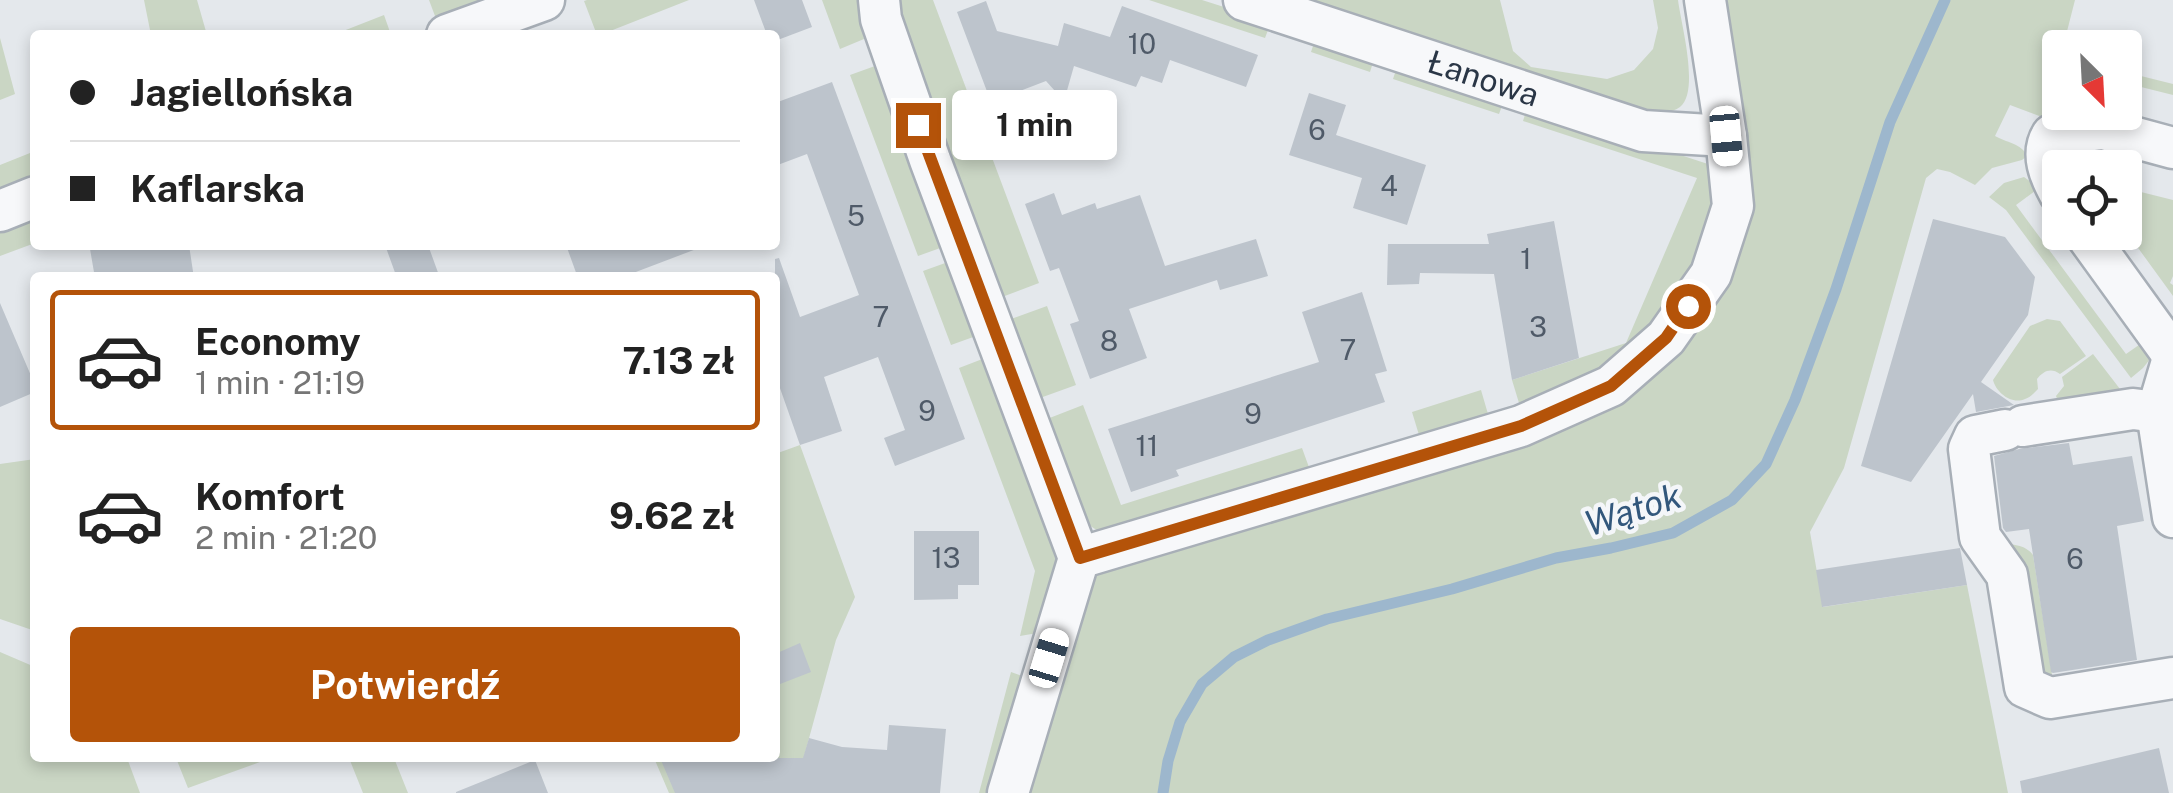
<!DOCTYPE html>
<html lang="pl">
<head>
<meta charset="utf-8">
<style>
	:root { --surface:#fff; --page:#f2f2f2; --text:#222; --muted:#767676; --line:#e0e0e0; --accent:#b45309 }
	body { margin:0; font-family:"Public Sans",sans-serif; background:var(--page); color:var(--text); height:100vh; display:flex; flex-direction:column; font-size:38px; white-space:nowrap }
	* { box-sizing:border-box; margin:0 }
	p { font-size:32px; color:var(--muted) }
	.icon { flex:none; width:55px; height:55px; fill:none; stroke:currentColor; stroke-width:2; stroke-linecap:round; stroke-linejoin:round }
	.map { position:relative; flex:1; overflow:hidden }
	.sheet { position:absolute; left:30px; top:272px; width:750px; height:490px; display:flex; flex-direction:column; background:var(--surface); border-radius:10px; box-shadow:0 5px 15px #0003 }
	.sheet>* { flex:none }
	.hud { position:absolute; left:30px; top:30px; width:750px; height:220px; border-radius:10px; box-shadow:0 5px 15px #0003; display:grid; align-content:center; height:220px; padding:0 40px; background:var(--surface) }
	.needle { width:65px; rotate:156deg }
	.buttons { position:absolute; left:2042px; top:30px; display:grid; gap:20px }
	.buttons a { display:grid; place-items:center; width:100px; height:100px; border-radius:10px; background:var(--surface); box-shadow:0 5px 15px #0003; font-size:50px }
	.end { position:absolute; width:45px; height:45px; margin:-22px; border:12px solid #b45309; background:#fff; box-shadow:0 0 0 5px #fff }
	.from { border-radius:50% }
	.bubble { position:absolute; height:70px; border-radius:10px; background:var(--surface); box-shadow:0 5px 15px #0003; font-size:32px; font-weight:700; line-height:70px; text-align:center }
	.car { position:absolute; width:30px; height:60px; margin:-30px -15px; border-radius:12px; box-shadow:0 0 8px 2px #0007; background:linear-gradient(#fff 24%,#345 0 40%,#fff 0 76%,#345 0 86%,#fff 0) }
	.hud b { display:flex; align-items:center; gap:35px; height:95px; font-size:38px }
	.hud b+b { border-top:2px solid var(--line) }
	.hud i { width:25px; height:25px; background:var(--text) }
	ul { padding:18px 0 0; list-style:none }
	li { display:flex; align-items:center; gap:30px; height:140px; margin:0 20px 15px; padding:0 20px; border:5px solid transparent; border-radius:10px }
	li div { flex:1 }
	li b { display:block; font-size:38px }
	li em { font-style:normal; font-weight:700 }
	li.current { border-color:var(--accent) }
	li>.icon { width:90px; height:90px; stroke-width:1.5 }
	.primary-button { display:flex; gap:20px; margin-top:auto; padding:20px 40px }
	.primary-button a { flex:1; height:115px; border-radius:10px; background:var(--accent); color:#fff; font-size:40px; font-weight:700; line-height:115px; text-align:center }
	.map>svg:first-child { display:block }
	.green { fill:#cad6c4 }
	.lines { fill:none; stroke-linecap:round; stroke-linejoin:round }
	.stream { stroke:#9db7cd; stroke-width:11 }
	.building { fill:#bdc4cc }
	.minor-casing { stroke:#a8afb7; stroke-width:45 }
	.minor { stroke:#f7f8fa; stroke-width:40 }
	.route { stroke:#b45309; stroke-width:12 }
	.labels { text-anchor:middle; stroke-width:9; stroke-linejoin:round; paint-order:stroke }
	.number-label { font-size:28px; fill:#4f5a68 }
	.street-label { font-size:32px; fill:#2a3646; stroke:#f4f6f9 }
	.water-label { font-size:35px; font-style:italic; fill:#32577c; stroke:#f4f6f9 }
</style>
</head>
<body>
<div class="map">
<svg width="2173" height="793" viewBox="0 0 2173 793">
	<rect width="100%" height="100%" fill="#e4e8ec"/>
	<path class="green" d="M144 0H197L207 35H151Z
		M429 0H500L441 21 435 16Z
		M587 0H689L600 35H597L584 1Z
		M822 0H859L864 39 840 49Z
		M898 0H933L1039 283 1002 297 901 30Z
		M1149 0H1202L1271 22 1265 38Z
		M1277 0H1500L1513 51 1531 67 1607 79 1634 70 1653 49 1658 28 1653 0H1678C1681 24 1700 91 1680 107 1672 113 1659 113 1649 114Z
		M1710 0H1942L1887 121 1834 288 1793 399 1764 462 1731 498 1673 530 1612 546 1556 556 1451 587 1327 616 1267 637 1233 654 1200 683 1178 721 1165 760 1161 793H1013L1077 579 1614 390 1715 276Z
		M1948 0H2075L2063 47 2060 48V59L2046 115 2042 117 2010 105 1995 136C2005 142 2023 144 2027 156L2022 160 1992 168 1975 185 1950 172 1937 169 1926 178 1844 468 1810 532 1823 607 1967 585 2008 793H1167L1171 762 1183 724 1205 687 1235 659 1269 642 1327 622 1453 592 1555 562 1613 551 1674 535 1733 503 1768 465 1799 400 1839 289 1893 122Z
		M384 15 390 32 389 35H333Z
		M1316 37 1375 56 1370 72 1311 52Z
		M0 38 15 94 0 100Z
		M1398 64 1505 98 1499 114 1393 79Z
		M875 66 943 247 918 256 850 75Z
		M2125 72 2173 84V95L2125 83Z
		M1528 105 1714 166 1718 190 1698 261 1648 336 1580 383 1519 403 1512 380 1626 343 1697 178 1523 121Z
		M2078 150 2103 154 2100 167 2060 168 2063 154Z
		M35 151V181L0 195V165Z
		M2024 177 2039 188 2016 205 2126 354 2149 338 2154 354 2143 368 2131 378 2006 210 1989 197 2004 183Z
		M2125 188 2173 200V276L2170 283 2173 285V296L2125 230Z
		M35 215V243L0 256V227Z
		M948 262 976 336 951 345 923 271Z
		M1047 306 1076 385 1040 398 1011 319Z
		M2047 319 2060 321 2086 356 2060 374C2051 367 2043 371 2037 379L2038 389C2034 393 2030 398 2025 399 2011 405 1996 392 1993 380L2030 326Z
		M2093 354 2120 389 2123 404 2062 410 2056 396 2064 386 2062 377Z
		M985 358 1062 567 1043 632 1020 636 1035 571 959 368Z
		M1481 390 1488 414 1419 435 1412 412Z
		M1083 405 1121 505 1302 448 1310 470 1112 533 1098 531 1086 523 1047 419Z
		M800 445 855 597 836 640 794 793H669L654 758H775V454Z
		M35 459V631L0 619V464Z
		M1999 544C2011 544 2025 544 2033 555L2054 687H2045Z
		M0 652 35 667V758H127L140 793H0Z
		M1011 672 1022 676 1028 686 997 793H979Z
		M176 758H271L188 788Z
		M349 758H394L408 793H363Z"/>
	<g class="lines">
		<path class="stream" d="M1163 793 1168 761 1180 722 1202 684 1234 657 1268 640 1327 619 1452 589 1556 558 1611 548 1673 533 1732 500 1766 464 1795 400 1836 289 1890 122 1945 0"/>
	</g>
	<path class="building" d="M754 0H802L812 27 775 41V35H767Z
		M986 1 997 31 1058 46 1064 23 1110 37 1122 6 1258 55 1246 87 1170 60 1162 83 1141 76 1136 87 1074 66 1064 101 1046 81 991 102 957 12Z
		M832 82 965 439 895 466 884 438 905 430 878 357 824 377 842 431 800 445 775 374V259L779 258 800 317 859 295 807 154 775 166V103Z
		M1309 93 1346 105 1336 135 1426 165 1407 225 1353 208 1362 178 1289 155Z
		M1054 193 1062 215 1095 203 1097 209 1140 195 1165 266 1256 239 1268 276 1220 290 1217 280 1129 309 1147 358 1090 379 1070 324 1079 321 1059 268 1050 271 1025 204Z
		M1933 219 2005 237 2035 277 2028 315 1981 382 2014 405 1976 412 1973 394 1911 482 1861 466Z
		M1554 221 1579 358 1512 380 1494 274 1420 273 1419 284 1387 285 1388 244H1489L1487 234Z
		M114 245H189L194 278H95L90 249Z
		M385 245H428L440 278H397Z
		M566 245H698L699 248 620 278H578Z
		M1362 292 1387 371 1375 374 1385 402 1176 470 1179 476 1131 492 1108 429 1319 362 1302 312Z
		M0 303 35 385V392L0 407Z
		M2069 443 2073 465 2132 456 2144 521 2117 526 2137 660 2053 673 2051 672 2029 529 2006 532 2003 528 1994 456 2019 449Z
		M914 531H979V585H958V599L914 600Z
		M1960 548 1967 585 1822 607 1816 570Z
		M800 643 811 672 775 686V654Z
		M889 725 946 729 940 793H675L660 758H803L809 738 842 747 887 750Z
		M2159 748 2169 793H2022L2020 781Z
		M535 760 548 793H456V792Z"/>
	<g class="lines">
		<g class="minor-casing">
			<g id="minor">
				<path d="M879 0 881 19 930 160 1079 558"/>
				<path id="s1" d="M1244 0 1643 131 1726 136"/>
				<path d="M447 35 544 0"/>
				<path d="M2060 194C2050 176 2040 154 2052 135L2103 129 2173 148"/>
				<path d="M0 211 35 197"/>
				<path d="M2084 232 2173 355"/>
				<path d="M2173 358 2157 412 2173 517"/>
				<path d="M2023 426 2133 409 2157 412"/>
				<path d="M2005 430 1975 436 1969 449 1980 537 2007 575 2025 687 2050 698 2173 678"/>
				<path d="M1008 793 1079 558 1521 426 1611 386 1666 338 1711 274 1733 206 1726 136 1705 0"/>
			</g>
		</g>
		<use href="#minor" class="minor"/>
	</g>
	<g class="lines">
		<path class="route" d="M918 125 1080 558 1521 426 1611 386 1666 338 1688 306"/>
	</g>
	<g class="labels">
		<g class="number-label">
			<text x="1142" y="54">10</text>
			<text x="1317" y="140">6</text>
			<text x="1389" y="196">4</text>
			<text x="856" y="226">5</text>
			<text x="1526" y="269">1</text>
			<text x="881" y="327">7</text>
			<text x="1538" y="337">3</text>
			<text x="1109" y="351">8</text>
			<text x="1348" y="360">7</text>
			<text x="927" y="421">9</text>
			<text x="1253" y="424">9</text>
			<text x="1147" y="456">11</text>
			<text x="946" y="568">13</text>
			<text x="2075" y="569">6</text>
		</g>
		<g class="street-label">
			<text dy="11" stroke="none"><textPath href="#s1" startOffset="252">Łanowa</textPath></text>
		</g>
		<g class="water-label">
			<text transform="translate(1633 510) rotate(-18)" y="12">Wątok</text>
		</g>
	</g>
</svg>
<div class="buttons">
<a><svg class="needle" viewBox="-14 -14 28 28"><path d="M0-13l5 13h-10z" fill="#e53935"/><path d="M0 13l5-13h-10z" fill="#767676"/></svg></a>
<a><svg class="icon" aria-label="locate" viewBox="0 0 24 24"><circle cx="12" cy="12" r="6"/><path d="M12 2v4M12 18v4M2 12h4M18 12h4"/></svg></a>
</div>
<i class="end from" style="left:1688px;top:306px"></i>
<i class="end" style="left:918px;top:125px"></i>
<div class="bubble" style="left:952px;top:90px;width:165px">1 min</div>
<i class="car" style="left:1726px;top:136px;rotate:175deg"></i>
<i class="car" style="left:1049px;top:658px;rotate:17deg"></i>
<div class="hud">
<b><i class="from"></i>Jagiellońska</b>
<b><i></i>Kaflarska</b>
</div>
<section class="sheet">
<ul>
<li class="current"><svg class="icon" aria-label="car" viewBox="0 0 24 24"><path d="M5 17H2v-5l4-1 3-4h7l3 4 3 1v5h-3M9 17h6M6 11h13"/><circle cx="7" cy="17" r="2"/><circle cx="17" cy="17" r="2"/></svg><div><b>Economy</b><p>1 min · 21:19</p></div><em>7.13 zł</em></li>
<li><svg class="icon" aria-label="car" viewBox="0 0 24 24"><path d="M5 17H2v-5l4-1 3-4h7l3 4 3 1v5h-3M9 17h6M6 11h13"/><circle cx="7" cy="17" r="2"/><circle cx="17" cy="17" r="2"/></svg><div><b>Komfort</b><p>2 min · 21:20</p></div><em>9.62 zł</em></li>
</ul>
<div class="primary-button"><a>Potwierdź</a></div>
</section>
</div>
</body>
</html>
